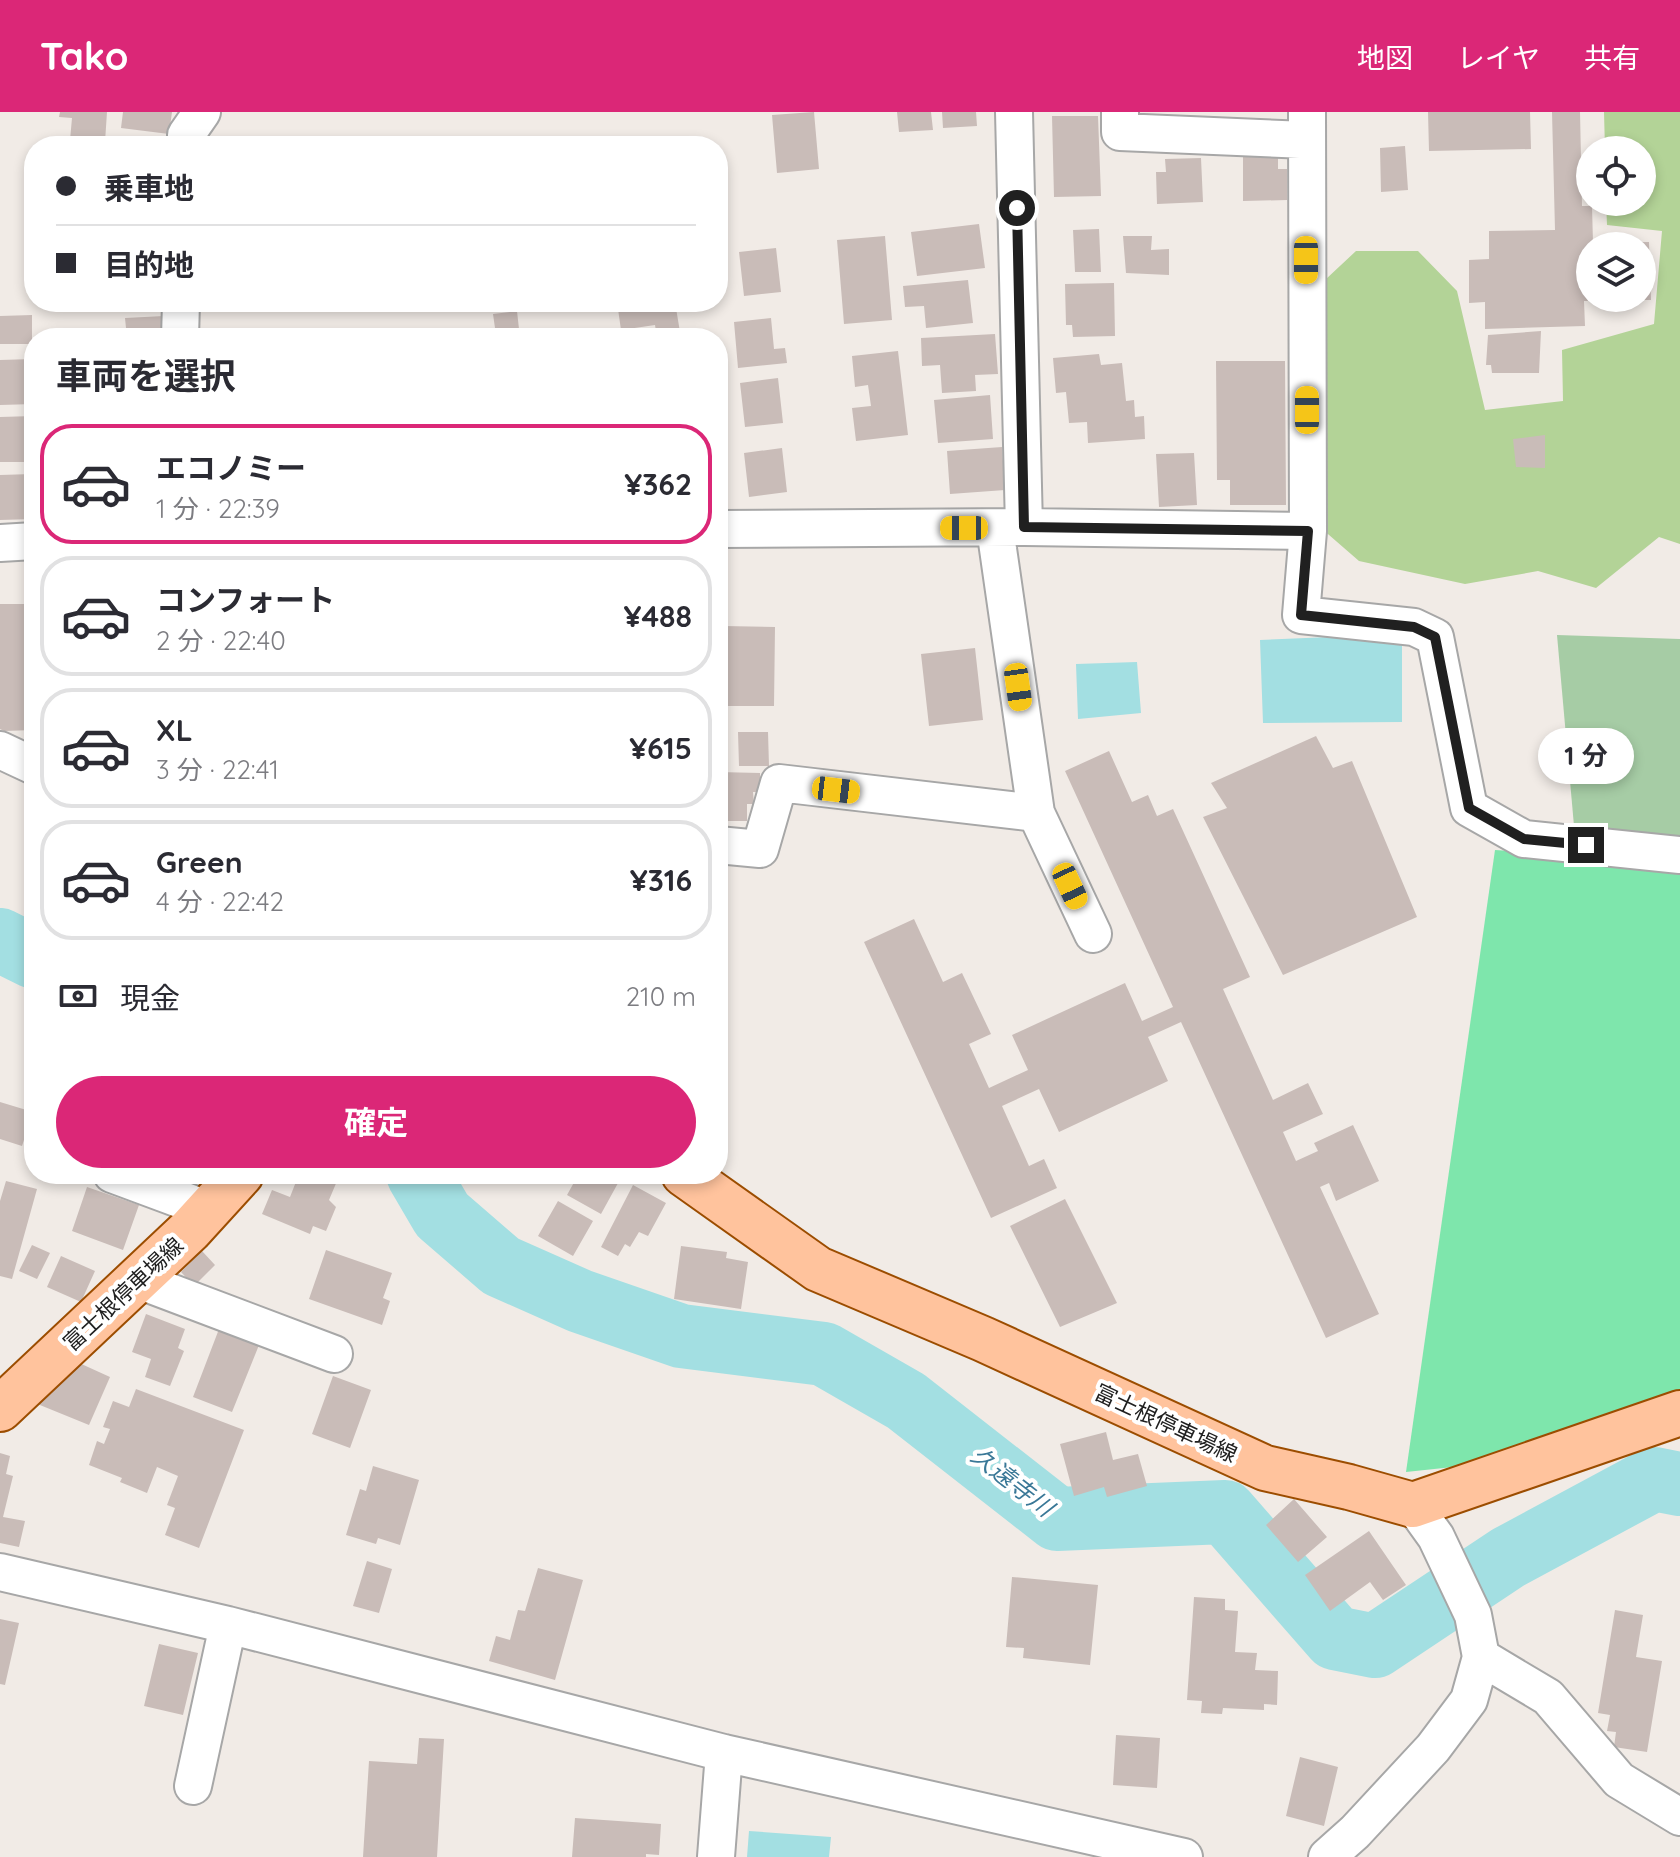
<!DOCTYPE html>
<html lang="ja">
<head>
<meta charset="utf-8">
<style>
	:root { --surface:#fff; --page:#f7f7f7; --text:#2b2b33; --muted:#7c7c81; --line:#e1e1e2; --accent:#db2777 }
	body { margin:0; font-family:Quicksand,"Noto Sans JP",sans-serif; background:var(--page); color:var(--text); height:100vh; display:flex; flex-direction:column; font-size:30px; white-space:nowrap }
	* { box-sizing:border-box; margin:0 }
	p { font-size:26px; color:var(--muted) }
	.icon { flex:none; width:44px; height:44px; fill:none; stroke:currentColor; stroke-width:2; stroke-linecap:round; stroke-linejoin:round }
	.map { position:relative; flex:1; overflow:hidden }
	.side { position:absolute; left:24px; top:216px; width:704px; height:856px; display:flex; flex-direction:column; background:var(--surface); border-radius:32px; box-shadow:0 4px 12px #0003 }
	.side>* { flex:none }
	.top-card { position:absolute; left:24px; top:24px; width:704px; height:176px; border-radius:32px; box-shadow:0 4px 12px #0003; display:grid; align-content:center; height:176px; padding:0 32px; background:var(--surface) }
	.fabs { position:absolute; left:1576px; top:24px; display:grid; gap:16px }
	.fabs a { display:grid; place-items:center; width:80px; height:80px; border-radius:50%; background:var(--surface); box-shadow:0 4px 12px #0003; font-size:40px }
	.end { position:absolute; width:36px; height:36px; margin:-18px; border:10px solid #202020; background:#fff; box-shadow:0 0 0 4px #fff }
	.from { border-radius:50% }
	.bubble { position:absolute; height:56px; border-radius:28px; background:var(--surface); box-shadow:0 4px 12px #0003; font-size:26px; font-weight:700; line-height:56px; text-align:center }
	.car { position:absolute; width:24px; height:48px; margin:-24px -12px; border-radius:10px; box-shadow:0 0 6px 2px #0007; background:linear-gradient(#f5c518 24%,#345 0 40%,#f5c518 0 76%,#345 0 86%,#f5c518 0) }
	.top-card b { display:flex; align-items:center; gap:28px; height:76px; font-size:30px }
	.top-card b+b { border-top:2px solid var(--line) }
	.top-card i { width:20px; height:20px; background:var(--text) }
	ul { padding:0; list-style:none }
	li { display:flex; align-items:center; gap:24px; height:120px; margin:0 16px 12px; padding:0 16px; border:4px solid var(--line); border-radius:32px }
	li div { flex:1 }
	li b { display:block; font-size:30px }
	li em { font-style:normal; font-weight:700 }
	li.current { border-color:var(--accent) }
	li>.icon { width:72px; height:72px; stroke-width:1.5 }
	h2 { padding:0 32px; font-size:36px; line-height:96px }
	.pay { display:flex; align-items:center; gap:20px; height:88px; padding:0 32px; font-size:30px }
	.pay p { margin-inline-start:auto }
	.button { display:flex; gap:16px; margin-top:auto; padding:16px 32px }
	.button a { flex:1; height:92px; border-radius:48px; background:var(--accent); color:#fff; font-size:32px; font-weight:700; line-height:92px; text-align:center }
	header { display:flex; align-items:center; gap:48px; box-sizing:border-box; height:112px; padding:0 40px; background:var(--accent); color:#fff }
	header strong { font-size:38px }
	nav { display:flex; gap:44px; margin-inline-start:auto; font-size:28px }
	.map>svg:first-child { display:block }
	.forest { fill:#b3d397 }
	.cemetery { fill:#a6cca5 }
	.pitch { fill:#7ee6ac }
	.water { fill:#a3dfe2 }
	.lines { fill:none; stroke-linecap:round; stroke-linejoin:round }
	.river { stroke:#a3dfe2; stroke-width:64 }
	.building { fill:#c9bcb8 }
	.minor-casing { stroke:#a7a7a7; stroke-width:40 }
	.major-casing { stroke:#9c4d00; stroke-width:48 }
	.minor { stroke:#fff; stroke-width:36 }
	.major { stroke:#ffc39d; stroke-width:44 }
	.route { stroke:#202020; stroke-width:10 }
	.labels { text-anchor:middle; stroke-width:8; stroke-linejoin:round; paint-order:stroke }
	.street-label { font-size:22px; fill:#202020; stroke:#fff }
	.water-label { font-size:24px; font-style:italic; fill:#3a7897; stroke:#fff }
</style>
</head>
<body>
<header>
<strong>Tako</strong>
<nav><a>地図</a><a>レイヤ</a><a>共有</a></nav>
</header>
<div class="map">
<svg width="1680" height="1745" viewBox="0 0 1680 1745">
	<rect width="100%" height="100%" fill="#f1ebe6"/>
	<path class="forest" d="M1604 0H1680V432L1659 425 1596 476 1538 459 1465 472 1359 449 1321 416 1310 182 1356 139H1418L1457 179 1485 298 1563 289 1562 238 1654 212 1662 119 1607 113 1606 90H1642V38H1605Z"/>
	<path class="cemetery" d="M1557 523 1680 527V733L1575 725Z"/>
	<path class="pitch" d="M1495 738 1680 750V1284L1500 1350 1406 1360Z"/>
	<path class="water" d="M1402 522V610L1263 611 1260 528Z
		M1137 550 1141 601 1078 607 1076 552Z
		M749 1719 831 1725 829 1745H747Z"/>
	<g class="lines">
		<path class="river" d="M0 828 34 845
			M418 1062 442 1103 501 1154 580 1189 681 1224 824 1242 906 1289 1057 1407 1225 1400 1335 1526 1375 1534 1509 1445 1654 1367 1680 1372"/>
	</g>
	<path class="building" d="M60 0H107L105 30 70 28 72 6 59 5Z
		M123 0H172L169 22 121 16Z
		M814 0 819 57 777 61 772 3Z
		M897 0H931L933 18 899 20Z
		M942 0H976L977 14 943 16Z
		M1428 0H1530L1531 37 1429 39Z
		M1552 0H1580L1582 94H1592L1593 131 1649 130 1651 188H1642V134H1590V186H1617V189H1584L1585 214 1485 217V190L1469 191V148L1489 147V119L1555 118Z
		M1052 4H1098L1101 84 1054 85Z
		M247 24H305V34H248Z
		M1405 34 1408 78 1381 80 1380 36Z
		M1243 41H1278V57H1287V88L1243 89Z
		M1201 46 1203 90 1157 92 1156 60H1166L1165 47Z
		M979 112 985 156 917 164 911 120Z
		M1099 117 1101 160H1075L1073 118Z
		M885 124 892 208 844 212 837 128Z
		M1123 124H1152L1151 138 1169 137V163L1126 161Z
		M776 136 781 180 744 184 739 140Z
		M968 168 973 211 926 216 924 194 905 195 903 174Z
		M1114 171 1115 224 1073 225 1072 213H1066L1065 172Z
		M617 190H675L681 226H657L655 213 621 218Z
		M517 199 520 226H483L482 218 495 216 493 202Z
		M32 203V232H0V204Z
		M164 204 165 226H127L125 206Z
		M771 206 774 237 785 236 787 251 738 256 734 210Z
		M1541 219 1539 261H1492L1491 253H1486L1488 223Z
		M995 222 998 262 975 263 976 279 942 281 940 253 922 254 921 226Z
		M898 239 908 323 856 329 852 296 871 294 868 273 855 275 852 244Z
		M1099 242 1101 253 1122 251 1126 289 1134 288 1135 305 1144 304 1145 327 1088 331 1087 310 1069 311 1066 280 1056 281 1053 246Z
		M33 247 34 292 0 293V248Z
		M1216 249H1285L1286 393H1230V368H1217Z
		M778 266 783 311 745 315 740 271Z
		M990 283 993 327 938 331 934 288Z
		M34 304V350H0V305Z
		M1545 323V356L1516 355 1513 327Z
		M1002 335 1005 378 950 382 947 339Z
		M782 336 787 380 749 385 744 341Z
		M1194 341 1197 393 1159 395 1156 342Z
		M32 362 34 407 0 408V363Z
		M0 492H34V618L4 619 0 617Z
		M718 511H723V514L775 515 774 594H722L723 538H718Z
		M975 536 983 608 929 614 921 542Z
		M738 620H768L769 654H739Z
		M1316 624 1333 656 1352 649 1417 805 1283 863 1203 705 1227 696 1211 671Z
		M1109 639 1132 690 1148 683 1157 704 1173 697 1250 865 1223 877 1273 988 1308 971 1323 1002 1283 1020 1296 1049 1318 1039 1314 1031 1353 1013 1379 1069 1336 1089 1329 1071 1320 1075 1379 1202 1326 1226 1181 910 1148 925 1168 969 1059 1020 1039 977 1002 994 1029 1054 1044 1047 1057 1076 991 1106 864 830 914 807 943 870 962 861 991 922 969 932 989 976 1028 958 1012 923 1125 871 1142 909 1173 895 1065 659Z
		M718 660 760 661V680H753L754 692H747V709H718Z
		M0 990 33 1000 22 1034 0 1027Z
		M299 1062H340L329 1088 336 1095 326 1119 313 1114 310 1122 262 1102 272 1078 290 1085Z
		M572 1062H623L601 1102 567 1083 577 1065Z
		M6 1069 37 1077 12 1167 0 1164V1089Z
		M633 1073 666 1091 648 1124 639 1120 630 1135 625 1132 618 1144 601 1135Z
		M87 1075 139 1093 123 1138 72 1119Z
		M1065 1087 1117 1191 1060 1215 1010 1114Z
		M558 1089 593 1109 573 1144 538 1124Z
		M32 1133 50 1141 37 1167 19 1159Z
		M681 1134 727 1140 726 1146 748 1150 741 1197 674 1187Z
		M326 1138 392 1161 383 1186 390 1189 382 1213 309 1187Z
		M202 1139 215 1153 194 1174 181 1160Z
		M61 1144 95 1159 81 1190 47 1175Z
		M146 1202 185 1217 178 1236 184 1239 170 1274 145 1265 151 1247 132 1240Z
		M219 1217 259 1233 232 1300 193 1285Z
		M77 1250 110 1265 89 1313 35 1291Z
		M333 1264 371 1278 350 1336 312 1322Z
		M136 1277 244 1318 199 1436 165 1423 175 1396 167 1393 178 1364 157 1355 147 1381 120 1370 122 1366 89 1353 97 1329 104 1332 110 1317 103 1315 113 1289 129 1295Z
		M1106 1320 1113 1348 1138 1342 1147 1374 1107 1385 1104 1375 1074 1384 1060 1332Z
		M0 1341 10 1344 6 1362 13 1364 3 1405 25 1409 19 1435 0 1431Z
		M373 1354 419 1368 400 1433 378 1426 376 1432 346 1423 360 1377 366 1379Z
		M1294 1387 1327 1425 1298 1450 1266 1413Z
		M1369 1419 1406 1473 1383 1488 1370 1470 1330 1499 1305 1463Z
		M367 1449 392 1457 379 1501 353 1494Z
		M538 1456 583 1468 555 1568 489 1549 496 1524 510 1528 518 1498 525 1499Z
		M1012 1465 1098 1473 1090 1553 1023 1546 1024 1536 1006 1535Z
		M1194 1485 1225 1487V1498L1238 1499 1235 1540 1257 1541 1255 1558 1278 1559 1277 1593 1264 1592V1598L1223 1596 1222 1602 1201 1601 1202 1589 1187 1588Z
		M1615 1498 1643 1503 1636 1545 1662 1549 1647 1640 1614 1635 1616 1620 1607 1619 1610 1603 1598 1601Z
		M0 1507 19 1511 5 1573 0 1572Z
		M159 1532 198 1541 183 1603 144 1594Z
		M1116 1623 1160 1626 1157 1676 1113 1673Z
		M419 1626 444 1627 437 1745H363L369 1649 417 1652Z
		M1300 1645 1338 1655 1324 1714 1286 1704Z
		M575 1706 661 1712 659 1743 646 1742V1745H572Z"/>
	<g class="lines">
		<g class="minor-casing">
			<path id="minor" d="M1014 0 1024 415
				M1120 0V20L1306 28
				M1307 0 1308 419 1301 503 1414 515 1435 525 1469 696 1524 727 1680 743
				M186 34V23L202 0
				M180 226 181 190
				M995 416 1036 701 1093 822
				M718 417 1024 415 1308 419
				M0 431 34 429
				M0 638 34 654
				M718 733 760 737 779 671 1036 701
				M112 1062 209 1098
				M138 1168 334 1242
				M0 1460 228 1513 724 1641 1184 1745
				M1481 1545 1548 1585 1619 1668 1680 1705
				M193 1674 228 1513
				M716 1745 724 1641
				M1327 1745 1355 1720 1433 1636 1469 1588 1481 1545 1473 1503 1436 1425 1413 1393"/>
		</g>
		<g class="major-casing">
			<path id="major" d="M684 1062 818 1157 983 1227 1265 1356 1349 1375 1413 1393 1680 1301
				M0 1297 190 1118 241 1062"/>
		</g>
		<use href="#minor" class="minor"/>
		<use href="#major" class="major"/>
	</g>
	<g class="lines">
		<path class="route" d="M1017 96 1024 415 1308 419 1301 503 1414 515 1435 525 1469 696 1524 727 1586 733"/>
	</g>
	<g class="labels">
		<g class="street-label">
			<text transform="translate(123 1182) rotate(-43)" y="8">富士根停車場線</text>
			<text transform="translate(1166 1311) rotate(25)" y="8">富士根停車場線</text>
		</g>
		<g class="water-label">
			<text transform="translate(1012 1370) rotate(38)" y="8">久遠寺川</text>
		</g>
	</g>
</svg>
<div class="fabs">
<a><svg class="icon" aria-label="locate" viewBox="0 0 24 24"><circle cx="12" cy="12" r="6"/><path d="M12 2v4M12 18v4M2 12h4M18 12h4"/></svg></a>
<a><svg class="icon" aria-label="layers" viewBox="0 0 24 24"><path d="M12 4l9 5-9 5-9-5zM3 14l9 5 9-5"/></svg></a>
</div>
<i class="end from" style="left:1017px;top:96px"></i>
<i class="end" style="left:1586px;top:733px"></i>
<div class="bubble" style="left:1538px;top:616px;width:96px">1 分</div>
<i class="car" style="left:1306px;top:148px;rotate:180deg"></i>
<i class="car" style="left:1307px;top:298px;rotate:0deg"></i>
<i class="car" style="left:964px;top:416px;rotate:270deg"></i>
<i class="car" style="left:1018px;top:575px;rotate:172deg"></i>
<i class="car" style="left:836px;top:678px;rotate:97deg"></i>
<i class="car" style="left:1070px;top:774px;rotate:155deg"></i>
<div class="top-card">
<b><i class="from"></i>乗車地</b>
<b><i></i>目的地</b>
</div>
<section class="side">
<h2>車両を選択</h2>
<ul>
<li class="current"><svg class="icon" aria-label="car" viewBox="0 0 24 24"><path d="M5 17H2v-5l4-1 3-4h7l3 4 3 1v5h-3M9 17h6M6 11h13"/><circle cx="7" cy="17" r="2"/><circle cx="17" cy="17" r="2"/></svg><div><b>エコノミー</b><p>1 分 · 22:39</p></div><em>¥362</em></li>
<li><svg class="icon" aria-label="car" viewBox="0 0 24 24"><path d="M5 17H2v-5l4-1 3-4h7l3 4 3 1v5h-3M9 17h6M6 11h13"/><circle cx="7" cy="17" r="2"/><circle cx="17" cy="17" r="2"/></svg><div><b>コンフォート</b><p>2 分 · 22:40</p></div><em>¥488</em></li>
<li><svg class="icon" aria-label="car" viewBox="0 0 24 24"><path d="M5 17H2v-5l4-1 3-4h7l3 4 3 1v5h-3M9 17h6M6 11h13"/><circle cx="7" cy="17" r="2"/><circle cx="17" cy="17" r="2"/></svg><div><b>XL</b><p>3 分 · 22:41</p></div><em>¥615</em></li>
<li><svg class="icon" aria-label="car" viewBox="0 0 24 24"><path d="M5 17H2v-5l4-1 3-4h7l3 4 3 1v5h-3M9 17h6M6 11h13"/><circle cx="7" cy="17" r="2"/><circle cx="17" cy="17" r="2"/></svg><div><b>Green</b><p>4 分 · 22:42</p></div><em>¥316</em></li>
</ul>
<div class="pay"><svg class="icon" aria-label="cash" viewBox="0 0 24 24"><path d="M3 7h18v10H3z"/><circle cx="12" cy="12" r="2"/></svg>現金<p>210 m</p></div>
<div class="button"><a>確定</a></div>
</section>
</div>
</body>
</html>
